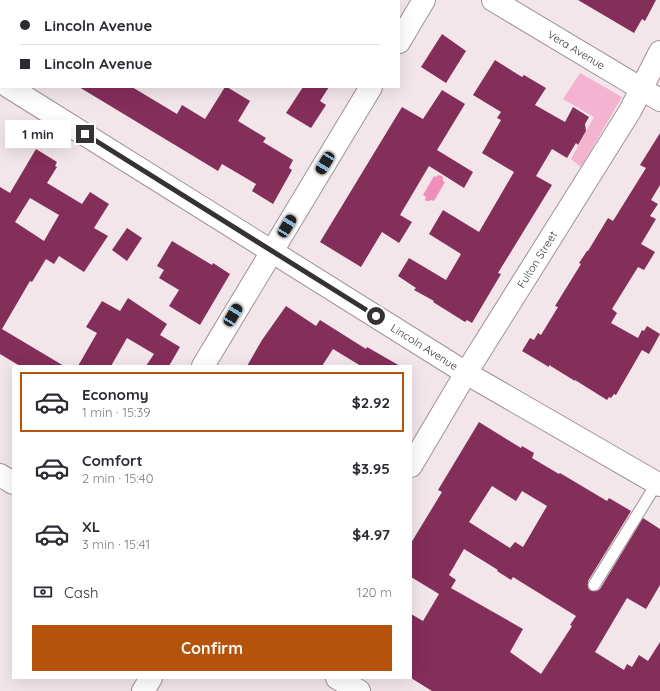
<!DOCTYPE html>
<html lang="en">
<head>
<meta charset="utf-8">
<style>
	:root { --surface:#fff; --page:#f7f7f7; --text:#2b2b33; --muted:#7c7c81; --line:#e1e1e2; --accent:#b45309 }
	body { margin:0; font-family:Quicksand,sans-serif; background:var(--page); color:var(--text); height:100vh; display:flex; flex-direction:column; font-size:15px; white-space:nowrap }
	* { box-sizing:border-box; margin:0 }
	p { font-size:13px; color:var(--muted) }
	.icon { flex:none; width:22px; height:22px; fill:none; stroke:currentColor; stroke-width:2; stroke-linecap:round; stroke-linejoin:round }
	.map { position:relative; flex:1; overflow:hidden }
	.side { position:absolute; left:12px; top:365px; width:400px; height:314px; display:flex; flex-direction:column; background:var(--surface); border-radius:0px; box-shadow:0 4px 16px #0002 }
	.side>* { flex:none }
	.guide { position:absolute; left:0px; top:0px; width:400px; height:88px; box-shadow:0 4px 16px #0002; display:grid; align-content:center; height:88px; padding:0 20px; background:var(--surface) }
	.end { position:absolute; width:18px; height:18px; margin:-9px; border:5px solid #363233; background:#fff; box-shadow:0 0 0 2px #fff }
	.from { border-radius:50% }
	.bubble { position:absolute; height:28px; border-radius:0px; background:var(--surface); box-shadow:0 4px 16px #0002; font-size:13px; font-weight:700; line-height:28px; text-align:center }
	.car { position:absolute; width:12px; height:24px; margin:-12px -6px; border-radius:5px; box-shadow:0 0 3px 1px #0007; background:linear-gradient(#222 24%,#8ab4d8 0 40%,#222 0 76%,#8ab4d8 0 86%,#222 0) }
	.guide b { display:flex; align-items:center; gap:14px; height:38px; font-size:15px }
	.guide b+b { border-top:1px solid var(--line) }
	.guide i { width:10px; height:10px; background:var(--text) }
	ul { padding:7px 0 0; list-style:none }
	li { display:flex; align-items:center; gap:12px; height:60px; margin:0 8px 6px; padding:0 12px; border:2px solid transparent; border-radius:0px }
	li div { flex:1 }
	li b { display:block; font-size:15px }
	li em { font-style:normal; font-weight:700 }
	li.current { border-color:var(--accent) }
	li>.icon { width:36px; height:36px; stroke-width:1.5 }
	.pay { display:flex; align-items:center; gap:10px; height:44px; padding:0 20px; font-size:15px }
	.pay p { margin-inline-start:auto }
	.cta { display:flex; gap:8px; margin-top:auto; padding:8px 20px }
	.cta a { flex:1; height:46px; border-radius:0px; background:var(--accent); color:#fff; font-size:16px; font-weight:700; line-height:46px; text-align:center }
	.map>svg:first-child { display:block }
	.green { fill:#f4b4cf }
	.water { fill:#ef8fba }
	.building { fill:#842e5a; fill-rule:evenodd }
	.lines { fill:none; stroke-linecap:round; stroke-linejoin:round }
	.lane-casing { stroke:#9e9297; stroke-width:13 }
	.street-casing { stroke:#9e9297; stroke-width:24 }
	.secondary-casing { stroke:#9e9297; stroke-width:24 }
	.lane { stroke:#fff; stroke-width:11 }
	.street { stroke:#fff; stroke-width:22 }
	.secondary { stroke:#fff; stroke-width:22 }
	.route { stroke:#363233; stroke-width:5 }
	.labels { text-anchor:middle; stroke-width:4; stroke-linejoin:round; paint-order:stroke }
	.street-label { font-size:11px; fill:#363233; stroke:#fef4f8 }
</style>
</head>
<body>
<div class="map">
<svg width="660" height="691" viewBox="0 0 660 691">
	<rect width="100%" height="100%" fill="#f2e6eb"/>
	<path class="green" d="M580 73 622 97 581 167 571 159 594 117 563 99Z"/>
	<path class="water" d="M438 175 442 176 443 178V181L445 182 434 201 431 200 429 201H426L425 199 426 197 423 195 434 176 436 177Z"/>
	<path class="building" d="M578 0H656L645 21 642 19 634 33Z
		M442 34 466 51 446 83 421 67Z
		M495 60 522 77 524 75 546 88 535 105 565 122 573 107 589 117 585 124 586 131 578 145 576 143 567 158 552 149 536 176 552 185 498 273 501 274 472 323 467 320 465 322 433 302 434 301 414 290 416 288 398 276 409 258 446 280 461 254 429 234 443 210 479 232 514 172 482 153 501 120 497 118 501 112 473 95Z
		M79 87H132L177 114 182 105 205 119 225 87H227L250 101 238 121 266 138 263 142 293 160 289 168 292 170 273 204 252 191 256 184 222 164 218 171Z
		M303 87H329L320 101 326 105 311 128 286 113Z
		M442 90 465 104 437 150 473 172 464 188 429 166 400 215 412 222 399 243 382 232 361 267 320 242 402 107 423 119Z
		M660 133V185L651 200 658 204 650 216 656 219 641 244 655 252 644 270 638 267 612 309 617 313 611 323 638 338 642 330 644 331 647 326 660 334 649 354 642 350 616 395 614 394 611 398 609 397 607 400 575 380V381L549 365V367L522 351 530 338 534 340 538 333 541 335 558 307 555 306 581 264 579 263 587 251H588L608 218 613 221 646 168 640 165Z
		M36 149 57 162 55 166 57 167 47 183 82 204 90 192 109 204 94 228 108 236 84 272 59 256 54 264 46 259 32 282 30 281 2 329 64 366H20L0 354V187L10 193ZM30 198 59 215 44 241 15 222Z
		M127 228 142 238 127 261 112 250Z
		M172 241 212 265 213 263 230 274 200 325 169 306 179 290 159 278 164 270 157 266Z
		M128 298 167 324 160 335 180 347 169 366H146L154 354 127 338 111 366H78L97 333 86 327 102 301 120 311Z
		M286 306 316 326 320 320 366 349 367 347 400 366H361L333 349 322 366H247L262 340Z
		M479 422 521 448 522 446 534 453 532 458 559 474 560 473 607 501 609 498 631 511 588 581V588L591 591H597L600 589 643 518 660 529V585L646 609 627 598 595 652 624 670 627 664 632 667 639 655 648 661 660 642V691H432L411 678V614L423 621 439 594 411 577V543L442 492 438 490ZM492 486 516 501 522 491 547 506 523 547 515 542 510 548 469 522ZM464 549 498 570 497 571 511 580 513 577 576 616 570 625 572 626 541 674 510 652 523 629 451 588 456 580 449 575Z"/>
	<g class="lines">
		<g class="lane-casing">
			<path id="lane" d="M594 585 657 483"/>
		</g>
		<g class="street-casing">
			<g id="street">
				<path id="s1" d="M493 0 660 100"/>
				<path d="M399 42 424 0"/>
				<path id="s2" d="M9 87 466 373 660 485"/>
				<path d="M203 366 371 87"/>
				<path id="s3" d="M411 466 466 373 630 111 660 52"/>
				<path d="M143 691 151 678"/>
			</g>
		</g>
		<g class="secondary-casing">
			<path id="secondary" d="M47 1 48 0
				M0 78 1 77
				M0 475 13 483
				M337 678 359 691"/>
		</g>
		<use href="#lane" class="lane"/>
		<use href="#street" class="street"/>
		<use href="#secondary" class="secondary"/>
	</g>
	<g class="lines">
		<path class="route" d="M85 134 376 316"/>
	</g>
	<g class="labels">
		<g class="street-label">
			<text dy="4" stroke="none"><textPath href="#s1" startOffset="97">Vera Avenue</textPath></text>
			<text dy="4" stroke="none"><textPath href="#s3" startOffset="242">Fulton Street</textPath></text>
			<text dy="4" stroke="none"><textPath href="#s2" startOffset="490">Lincoln Avenue</textPath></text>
		</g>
	</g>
</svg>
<i class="end from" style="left:376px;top:316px"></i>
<i class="end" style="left:85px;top:134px"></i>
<div class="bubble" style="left:5px;top:120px;width:66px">1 min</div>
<i class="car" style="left:325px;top:163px;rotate:211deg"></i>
<i class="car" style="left:287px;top:226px;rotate:31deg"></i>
<i class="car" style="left:233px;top:315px;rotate:31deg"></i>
<div class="guide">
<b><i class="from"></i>Lincoln Avenue</b>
<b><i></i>Lincoln Avenue</b>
</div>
<section class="side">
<ul>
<li class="current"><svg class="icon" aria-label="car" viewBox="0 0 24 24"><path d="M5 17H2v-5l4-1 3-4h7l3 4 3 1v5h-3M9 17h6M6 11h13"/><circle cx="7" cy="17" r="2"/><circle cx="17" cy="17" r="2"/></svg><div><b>Economy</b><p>1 min · 15:39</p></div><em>$2.92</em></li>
<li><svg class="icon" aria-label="car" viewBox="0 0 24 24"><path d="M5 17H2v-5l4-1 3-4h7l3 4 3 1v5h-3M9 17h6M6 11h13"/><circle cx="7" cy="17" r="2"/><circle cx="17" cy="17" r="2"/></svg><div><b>Comfort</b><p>2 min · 15:40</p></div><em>$3.95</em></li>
<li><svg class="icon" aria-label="car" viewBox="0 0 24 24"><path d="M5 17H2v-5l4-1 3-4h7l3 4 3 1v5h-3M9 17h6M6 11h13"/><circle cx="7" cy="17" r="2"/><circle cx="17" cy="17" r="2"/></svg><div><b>XL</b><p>3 min · 15:41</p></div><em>$4.97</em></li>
</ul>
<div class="pay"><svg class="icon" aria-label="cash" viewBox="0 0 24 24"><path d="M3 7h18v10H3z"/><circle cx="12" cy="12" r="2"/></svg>Cash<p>120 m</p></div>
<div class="cta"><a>Confirm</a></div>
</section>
</div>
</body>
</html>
